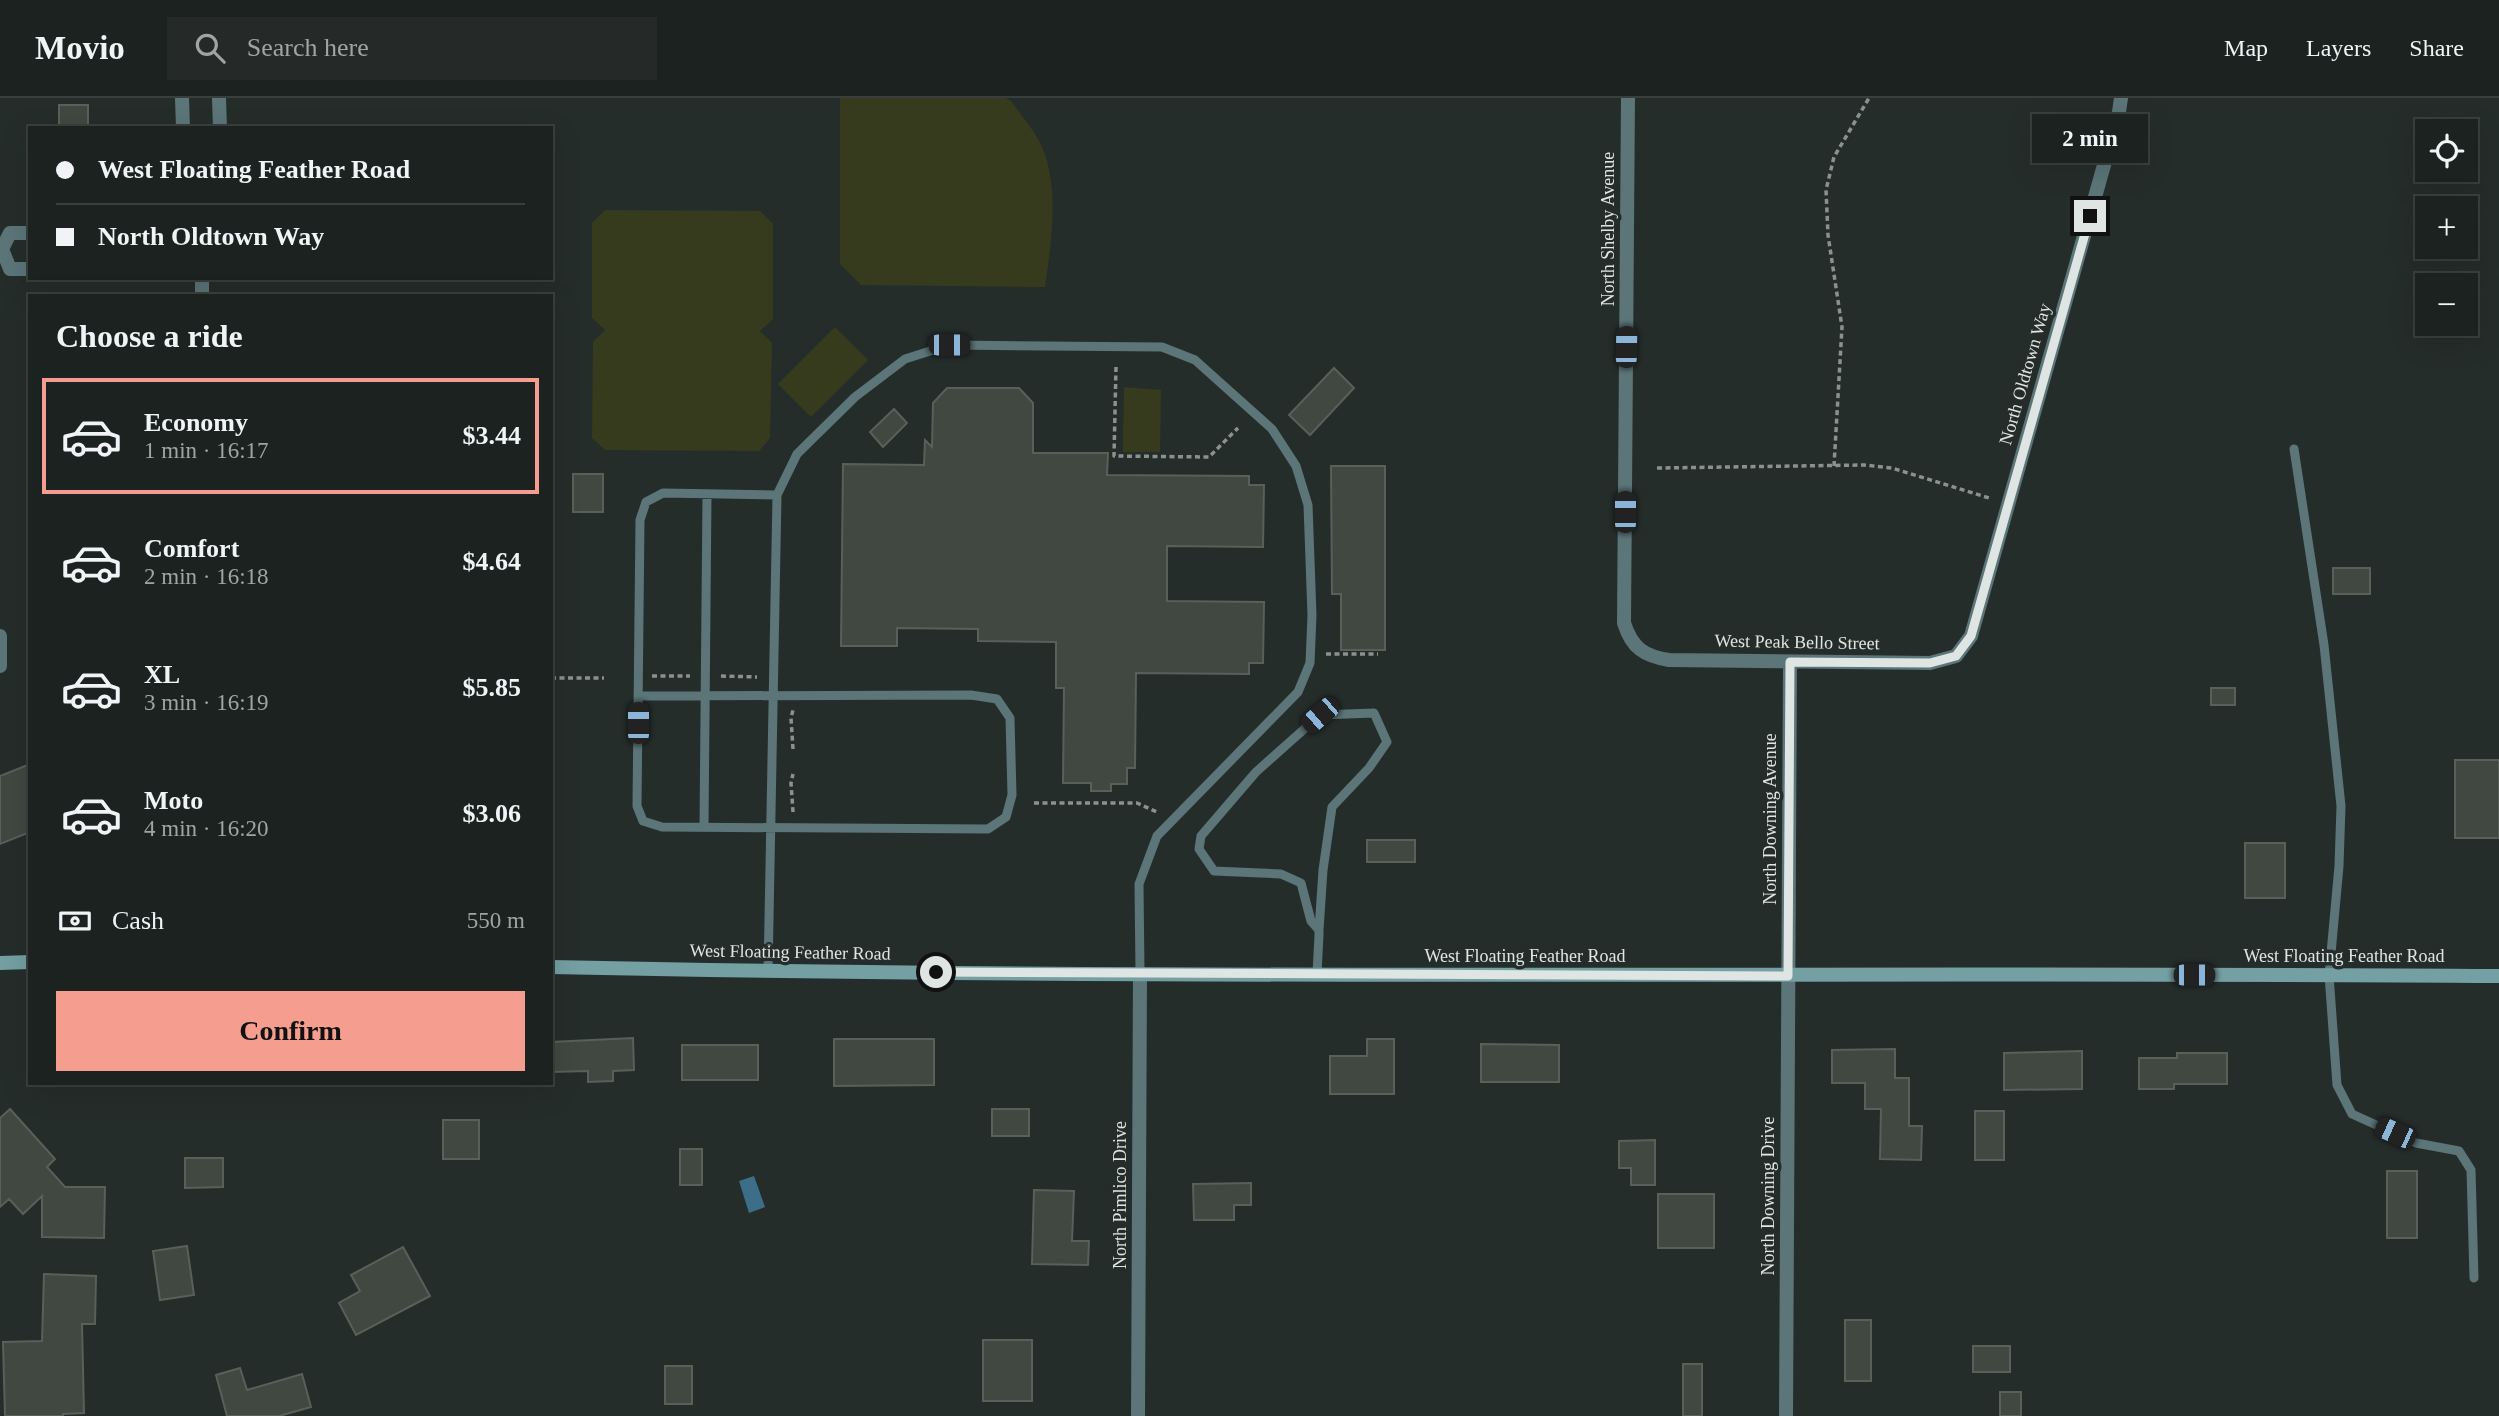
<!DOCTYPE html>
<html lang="en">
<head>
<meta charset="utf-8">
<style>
	:root { --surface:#1c2220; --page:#252a29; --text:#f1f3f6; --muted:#a0a4a5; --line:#3a3f3e; --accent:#f59d8f }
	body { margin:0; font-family:"Times New Roman",serif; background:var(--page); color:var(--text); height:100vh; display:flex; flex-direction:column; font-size:26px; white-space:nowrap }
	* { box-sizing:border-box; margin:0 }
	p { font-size:23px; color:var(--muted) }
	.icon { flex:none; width:38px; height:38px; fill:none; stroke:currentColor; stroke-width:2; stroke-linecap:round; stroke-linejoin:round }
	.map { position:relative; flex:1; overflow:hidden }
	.panel { position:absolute; left:28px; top:196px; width:525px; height:791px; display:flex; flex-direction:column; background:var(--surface); border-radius:0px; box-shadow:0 7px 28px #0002,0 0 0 2px var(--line) }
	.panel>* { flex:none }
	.guide { position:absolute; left:28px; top:28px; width:525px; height:154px; border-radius:0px; box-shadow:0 7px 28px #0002,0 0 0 2px var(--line); display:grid; align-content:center; height:154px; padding:0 28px; background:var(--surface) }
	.controls { position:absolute; left:2415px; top:21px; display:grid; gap:14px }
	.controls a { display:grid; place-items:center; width:63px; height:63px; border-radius:0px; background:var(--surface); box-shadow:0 7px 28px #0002,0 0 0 2px var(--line); font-size:35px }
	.end { position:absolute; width:32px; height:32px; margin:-16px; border:9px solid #dfe5e3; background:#111; box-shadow:0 0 0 4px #111 }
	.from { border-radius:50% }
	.bubble { position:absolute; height:49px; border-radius:0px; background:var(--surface); box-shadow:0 7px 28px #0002,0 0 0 2px var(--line); font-size:23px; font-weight:700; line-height:49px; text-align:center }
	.car { position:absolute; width:21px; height:42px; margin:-21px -10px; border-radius:9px; box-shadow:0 0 5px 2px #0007; background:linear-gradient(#222 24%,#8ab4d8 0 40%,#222 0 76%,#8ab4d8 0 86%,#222 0) }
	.guide b { display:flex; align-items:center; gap:24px; height:66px; font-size:26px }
	.guide b+b { border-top:2px solid var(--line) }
	.guide i { width:18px; height:18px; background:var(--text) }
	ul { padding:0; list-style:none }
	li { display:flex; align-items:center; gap:21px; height:116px; margin:0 14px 10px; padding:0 14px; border:4px solid transparent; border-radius:0px }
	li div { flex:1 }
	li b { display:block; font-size:26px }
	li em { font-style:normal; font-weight:700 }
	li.on { border-color:var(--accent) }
	li>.icon { width:63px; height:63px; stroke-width:1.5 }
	h2 { padding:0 28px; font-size:32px; line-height:84px }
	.pay { display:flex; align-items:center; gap:18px; height:77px; padding:0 28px; font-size:26px }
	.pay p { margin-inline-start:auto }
	.action { display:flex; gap:14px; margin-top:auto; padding:14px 28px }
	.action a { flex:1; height:80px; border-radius:0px; background:var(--accent); color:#111; font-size:28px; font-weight:700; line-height:80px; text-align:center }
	header { display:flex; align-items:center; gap:42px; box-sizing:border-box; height:98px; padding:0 35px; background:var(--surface); border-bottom:2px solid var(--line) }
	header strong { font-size:33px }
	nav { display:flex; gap:38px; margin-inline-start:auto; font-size:24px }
	.search { width:490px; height:63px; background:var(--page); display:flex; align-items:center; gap:18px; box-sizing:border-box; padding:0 24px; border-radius:0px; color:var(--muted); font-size:26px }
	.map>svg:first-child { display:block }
	.green { fill:#363b1d }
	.water { fill:#3c6e89 }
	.building { fill:#414741; stroke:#595f59; stroke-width:2 }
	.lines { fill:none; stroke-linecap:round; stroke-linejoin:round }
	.path { stroke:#8b918f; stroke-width:3.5; stroke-dasharray:5 3.5; stroke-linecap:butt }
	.service { stroke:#5b7578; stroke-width:9 }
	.minor { stroke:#5b7578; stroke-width:14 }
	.tertiary { stroke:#5b7578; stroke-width:14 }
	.secondary { stroke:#749fa3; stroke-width:14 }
	.route { stroke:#dfe5e3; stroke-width:9 }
	.labels { text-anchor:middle; stroke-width:7; stroke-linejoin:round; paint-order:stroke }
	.street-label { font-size:18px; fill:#dfe5e3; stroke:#252d2b }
</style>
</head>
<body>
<header>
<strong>Movio</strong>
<div class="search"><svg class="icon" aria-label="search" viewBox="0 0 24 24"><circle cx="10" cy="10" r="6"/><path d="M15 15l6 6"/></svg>Search here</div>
<nav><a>Map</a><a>Layers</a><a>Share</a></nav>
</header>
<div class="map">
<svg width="2499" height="1318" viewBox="0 0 2499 1318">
	<rect width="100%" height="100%" fill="#252d2b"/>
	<path class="green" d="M840 0H1006L1011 3C1020 16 1032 29 1039 43 1061 83 1051 146 1045 189L861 187 840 166Z
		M605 112 760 113 773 126V221L760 233 772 245 770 340 759 353 605 352 592 340 593 244 605 232 592 220V125Z
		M835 229 868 262 811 319 778 286Z
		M1124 289 1161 292 1160 354H1123Z"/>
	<path class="water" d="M754 1078 765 1109 749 1115 739 1083Z"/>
	<path class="building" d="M59 7H88V30H59Z
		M1334 270 1354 290 1310 337 1289 317Z
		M947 290H1019L1033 305V355H1108L1107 377 1249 378V387H1264L1263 449 1167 448V503L1264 504 1263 565H1249V576L1136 575 1135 670H1127V686H1111V693H1091V685H1063L1064 590H1056V544L978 543V531L897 530V548H841L843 366 924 367 925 342 932 349 933 305Z
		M894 311 907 325 883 349 870 334Z
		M1331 368H1385V552H1341V496H1332Z
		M573 376H603V414H573Z
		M2333 470H2370V496H2333Z
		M2211 590H2235V607H2211Z
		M2455 662H2499V740H2455Z
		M30 666V734L0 746V678Z
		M1367 742H1415V764H1367Z
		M2245 745H2285V800H2245Z
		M633 940 634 972 613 973V983L588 984V973L551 974V944Z
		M834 941H934V987L834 988Z
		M1367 941H1394V996H1330V958H1367Z
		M1481 946 1559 947V984H1481Z
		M682 947H758V982H682Z
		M1895 951V980H1909V1028H1922L1921 1062 1880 1061 1881 1011H1865V985H1832V952Z
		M2082 953V991L2004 992V955Z
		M2177 955H2227V986H2174V991H2139V960H2177Z
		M10 1011 55 1061 47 1069 65 1089H105L104 1140 42 1139V1098L23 1116 9 1101 0 1109V1020Z
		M992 1011H1029V1038H992Z
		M1975 1013H2004V1062H1975Z
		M443 1022H479V1061H443Z
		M1655 1042V1087H1631V1070H1619V1043Z
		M680 1051H702V1087H680Z
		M185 1060H223V1089L185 1090Z
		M2387 1073H2417V1140H2387Z
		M1251 1085V1107H1234V1122H1194L1193 1086Z
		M1034 1092 1074 1093 1072 1143H1089L1088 1167 1032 1166Z
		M1658 1096H1714V1150H1658Z
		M187 1148 194 1197 160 1202 153 1153Z
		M403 1149 430 1198 356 1237 339 1205 360 1193 351 1177Z
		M44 1176 96 1178 95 1226H82L84 1315 63 1316V1318H5L3 1244 42 1243Z
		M1845 1222H1871V1283H1845Z
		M983 1242H1032V1303H983Z
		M1973 1248H2010V1274H1973Z
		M1683 1266H1702V1318H1683Z
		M665 1268H692V1306H665Z
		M240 1270 247 1292 302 1276 311 1309 279 1318H227L216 1277Z
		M2000 1294H2021V1318H2000Z"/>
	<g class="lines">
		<path class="path" d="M1116 269 1114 358 1209 359 1238 330
			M1834 368 1842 229 1828 137 1826 92 1834 59 1869 0
			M1657 370 1864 367 1892 370 1989 400
			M1326 556H1378
			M652 578H690
			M721 578 757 579
			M551 580H604
			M793 651 791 620 793 612
			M1034 705H1137L1159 715
			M793 714 791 685 793 676"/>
		<path class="service" d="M2294 351 2324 547 2341 708 2339 768 2329 877 2337 987 2352 1016 2416 1045 2459 1053 2471 1072 2474 1180
			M638 598 971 597 997 601 1010 620 1012 697 1006 719 988 731 662 729 643 723 637 708 640 422 646 404 663 395 777 397
			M704 729 707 396
			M768 874 777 397 797 356 855 299 905 261 949 247 1162 249 1195 262 1272 331 1296 368 1308 407 1312 517 1310 565 1298 594 1157 738 1139 786 1140 875
			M1317 876 1319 837V832L1323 772 1332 709 1369 670 1387 644 1374 615 1320 617 1256 674 1201 738 1199 751 1214 773 1281 776 1301 785 1311 823 1319 832"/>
		<path class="minor" d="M1628 0 1624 525C1632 550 1644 558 1669 562L1930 565 1956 558 1971 538 2119 14 2121 0
			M30 135H10L2 151 10 171H30
			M0 538V568
			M1138 1318 1140 875
			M1786 1318 1790 564"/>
		<path class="tertiary" d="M182 0 183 30
			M219 0 220 30
			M202 180V198"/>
		<path class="secondary" d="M0 865 30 864
			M551 869C1200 883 1850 873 2499 878"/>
	</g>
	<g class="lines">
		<path class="route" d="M936 874 1788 878 1790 564 1930 565 1956 558 1971 538 2090 118"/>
	</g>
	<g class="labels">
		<g class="street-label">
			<text transform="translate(1608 131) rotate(-90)" y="6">North Shelby Avenue</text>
			<text transform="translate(2025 276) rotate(-74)" y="6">North Oldtown Way</text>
			<text transform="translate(1797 544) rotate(1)" y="6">West Peak Bello Street</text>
			<text transform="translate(1770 721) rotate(-90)" y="6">North Downing Avenue</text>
			<text transform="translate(790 854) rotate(1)" y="6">West Floating Feather Road</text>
			<text x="1525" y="864">West Floating Feather Road</text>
			<text x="2344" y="864">West Floating Feather Road</text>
			<text transform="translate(1120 1097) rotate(-90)" y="6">North Pimlico Drive</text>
			<text transform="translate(1768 1098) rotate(-90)" y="6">North Downing Drive</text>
		</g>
	</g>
</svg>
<div class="controls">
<a><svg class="icon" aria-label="locate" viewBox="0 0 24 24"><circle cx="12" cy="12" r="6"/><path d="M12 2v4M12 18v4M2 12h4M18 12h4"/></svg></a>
<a>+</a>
<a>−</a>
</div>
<i class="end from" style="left:936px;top:874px"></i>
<i class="end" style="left:2090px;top:118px"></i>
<div class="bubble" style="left:2032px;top:16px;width:116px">2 min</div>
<i class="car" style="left:949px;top:247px;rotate:90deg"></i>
<i class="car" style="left:1626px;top:249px;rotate:1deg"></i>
<i class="car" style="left:1625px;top:414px;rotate:0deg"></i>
<i class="car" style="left:1320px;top:617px;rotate:229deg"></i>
<i class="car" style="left:638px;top:625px;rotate:0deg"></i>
<i class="car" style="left:2194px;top:877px;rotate:90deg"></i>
<i class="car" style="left:2395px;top:1035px;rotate:294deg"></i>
<div class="guide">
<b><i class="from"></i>West Floating Feather Road</b>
<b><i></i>North Oldtown Way</b>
</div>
<section class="panel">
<h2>Choose a ride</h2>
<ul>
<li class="on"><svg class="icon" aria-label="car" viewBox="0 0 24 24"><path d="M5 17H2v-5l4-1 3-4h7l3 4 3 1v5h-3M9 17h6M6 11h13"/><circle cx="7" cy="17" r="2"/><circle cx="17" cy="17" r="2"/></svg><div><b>Economy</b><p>1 min · 16:17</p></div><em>$3.44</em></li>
<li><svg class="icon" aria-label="car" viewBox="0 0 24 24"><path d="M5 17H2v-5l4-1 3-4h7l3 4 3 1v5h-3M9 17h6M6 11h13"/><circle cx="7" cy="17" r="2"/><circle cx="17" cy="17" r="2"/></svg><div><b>Comfort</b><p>2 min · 16:18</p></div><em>$4.64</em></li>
<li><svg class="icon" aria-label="car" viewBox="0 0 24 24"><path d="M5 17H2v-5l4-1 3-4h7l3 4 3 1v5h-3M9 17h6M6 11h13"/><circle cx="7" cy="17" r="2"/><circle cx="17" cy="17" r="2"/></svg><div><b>XL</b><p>3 min · 16:19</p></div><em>$5.85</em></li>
<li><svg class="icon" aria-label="car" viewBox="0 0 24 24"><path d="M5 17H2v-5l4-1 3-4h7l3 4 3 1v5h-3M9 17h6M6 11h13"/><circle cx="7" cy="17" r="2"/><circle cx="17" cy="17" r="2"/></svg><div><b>Moto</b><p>4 min · 16:20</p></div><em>$3.06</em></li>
</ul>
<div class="pay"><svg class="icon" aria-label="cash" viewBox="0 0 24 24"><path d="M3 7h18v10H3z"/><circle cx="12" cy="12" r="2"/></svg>Cash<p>550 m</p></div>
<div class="action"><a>Confirm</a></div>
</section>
</div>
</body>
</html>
